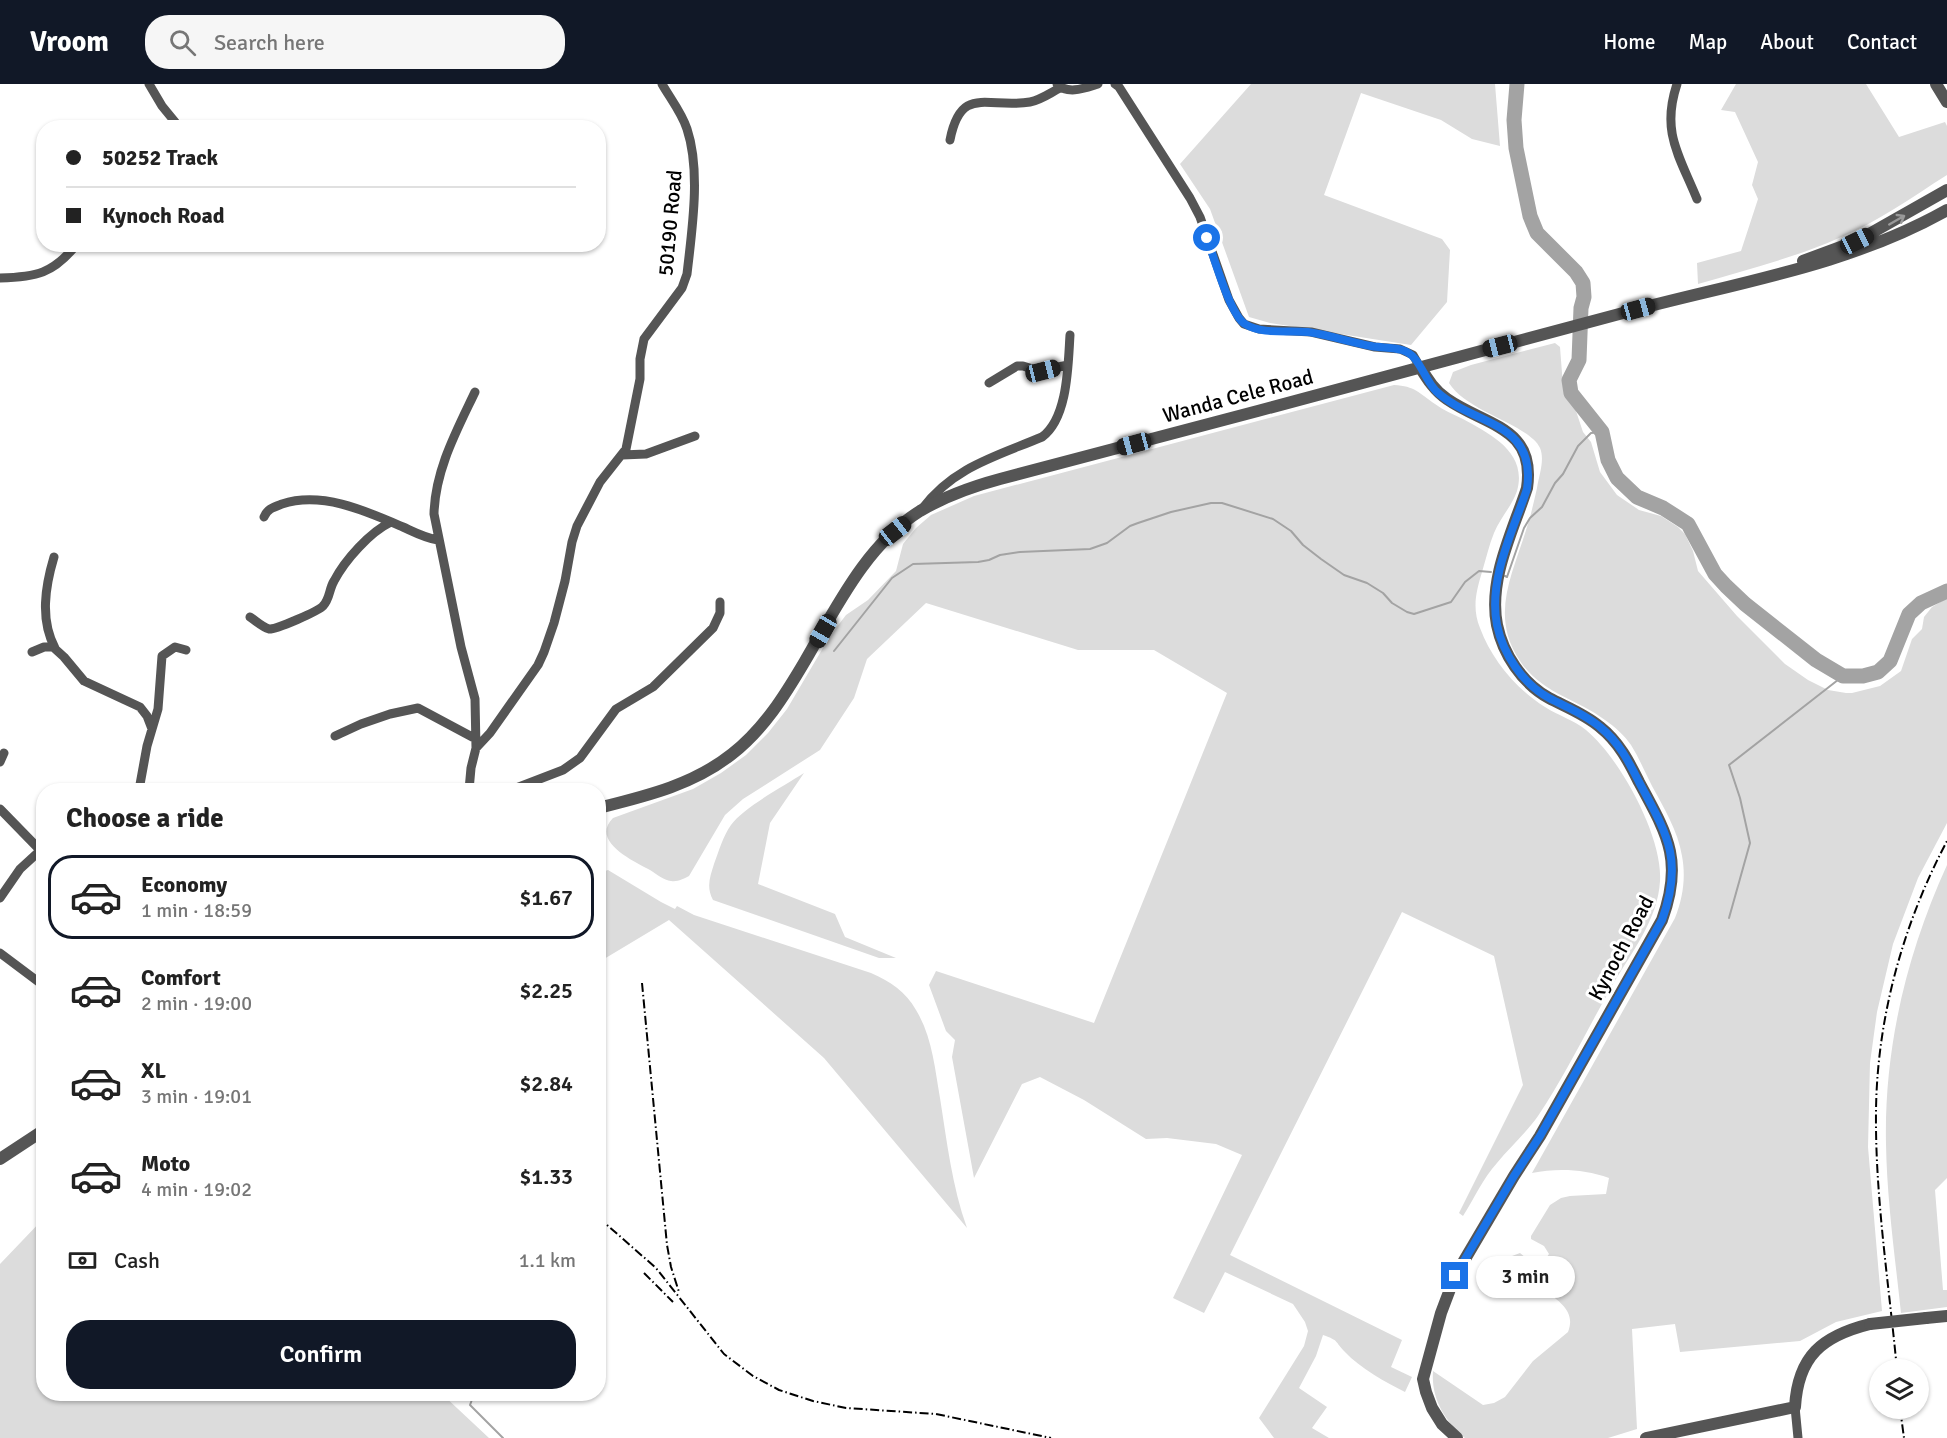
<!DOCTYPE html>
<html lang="en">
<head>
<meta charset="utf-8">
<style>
	:root { --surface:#fff; --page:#f6f6f6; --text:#222; --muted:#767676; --line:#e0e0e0; --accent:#111827 }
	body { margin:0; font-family:Signika,sans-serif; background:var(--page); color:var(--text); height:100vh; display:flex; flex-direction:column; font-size:22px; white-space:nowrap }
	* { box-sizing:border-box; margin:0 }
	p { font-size:20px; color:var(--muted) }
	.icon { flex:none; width:33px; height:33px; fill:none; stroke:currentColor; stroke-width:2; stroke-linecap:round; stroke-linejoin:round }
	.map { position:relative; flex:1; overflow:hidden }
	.sheet { position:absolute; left:36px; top:699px; width:570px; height:618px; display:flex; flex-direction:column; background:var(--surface); border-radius:24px; box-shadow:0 2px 4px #0004 }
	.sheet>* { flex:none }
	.hud { position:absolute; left:36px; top:36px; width:570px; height:132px; border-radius:24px; box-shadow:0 2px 4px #0004; display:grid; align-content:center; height:132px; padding:0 30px; background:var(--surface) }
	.controls { position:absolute; left:1869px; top:1275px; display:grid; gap:12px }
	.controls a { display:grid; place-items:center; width:60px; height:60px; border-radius:50%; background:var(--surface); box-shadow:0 2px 4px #0004; font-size:30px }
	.end { position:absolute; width:27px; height:27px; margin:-14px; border:8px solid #1a73e8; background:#fff; box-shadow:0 0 0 3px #fff }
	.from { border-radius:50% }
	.bubble { position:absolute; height:42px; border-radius:21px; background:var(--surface); box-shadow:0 2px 4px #0004; font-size:20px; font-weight:600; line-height:42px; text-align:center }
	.car { position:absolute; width:18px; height:36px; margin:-18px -9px; border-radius:8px; box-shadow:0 0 4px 2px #0007; background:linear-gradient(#222 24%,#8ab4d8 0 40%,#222 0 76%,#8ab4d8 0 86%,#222 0) }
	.hud b { display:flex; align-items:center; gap:21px; height:57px; font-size:22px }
	.hud b+b { border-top:2px solid var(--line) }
	.hud i { width:15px; height:15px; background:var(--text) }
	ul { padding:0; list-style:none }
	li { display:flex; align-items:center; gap:18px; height:84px; margin:0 12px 9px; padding:0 18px; border:3px solid transparent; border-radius:24px }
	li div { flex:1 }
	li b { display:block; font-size:22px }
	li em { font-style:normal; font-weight:600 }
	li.selected { border-color:var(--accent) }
	li>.icon { width:54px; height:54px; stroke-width:1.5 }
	h2 { padding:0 30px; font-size:27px; line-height:72px }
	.pay { display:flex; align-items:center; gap:15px; height:66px; padding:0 30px; font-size:22px }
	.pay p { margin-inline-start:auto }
	.button { display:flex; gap:12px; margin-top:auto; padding:12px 30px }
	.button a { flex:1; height:69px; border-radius:24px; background:var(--accent); color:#fff; font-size:24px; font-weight:600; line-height:69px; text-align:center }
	header { display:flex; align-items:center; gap:36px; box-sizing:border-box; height:84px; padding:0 30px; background:var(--accent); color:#fff }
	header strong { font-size:28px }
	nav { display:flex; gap:33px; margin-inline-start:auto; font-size:21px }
	.search { width:420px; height:54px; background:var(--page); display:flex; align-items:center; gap:15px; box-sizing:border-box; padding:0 21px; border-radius:24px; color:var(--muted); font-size:22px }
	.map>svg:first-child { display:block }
	.green { fill:#dcdcdc }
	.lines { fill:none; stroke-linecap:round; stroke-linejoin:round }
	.stream { stroke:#a3a3a3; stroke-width:2 }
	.river { stroke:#a3a3a3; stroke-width:15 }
	.minor { stroke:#555; stroke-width:9 }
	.tertiary { stroke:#555; stroke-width:12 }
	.rail { stroke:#000; stroke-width:2; stroke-dasharray:9 3 1.5 3; stroke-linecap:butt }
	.tertiary-bridge { stroke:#555; stroke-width:12 }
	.oneway { stroke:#999 }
	.route { stroke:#1a73e8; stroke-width:8 }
	.labels { text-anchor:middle; stroke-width:6; stroke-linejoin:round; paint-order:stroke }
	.street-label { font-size:21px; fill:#000; stroke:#fff }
</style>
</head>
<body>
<header>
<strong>Vroom</strong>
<div class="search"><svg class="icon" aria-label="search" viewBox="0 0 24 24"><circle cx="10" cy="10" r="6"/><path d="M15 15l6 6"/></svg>Search here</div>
<nav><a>Home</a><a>Map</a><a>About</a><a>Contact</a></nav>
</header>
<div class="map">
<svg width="1947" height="1354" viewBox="0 0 1947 1354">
	<rect width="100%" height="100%" fill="#fff"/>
	<path class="green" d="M1251 0H1495L1500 62 1472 55 1441 36 1361 9 1324 111 1442 155 1450 166 1447 218 1411 261 1270 239 1249 233 1210 125 1180 80Z
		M1736 0H1866L1899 53 1945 38 1947 42V91C1912 113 1878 138 1839 154 1794 174 1745 186 1698 200L1697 179 1741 167 1758 115 1752 101 1758 78 1735 28 1721 26Z
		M1555 259 1560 263 1563 302 1575 324 1583 348 1591 358 1600 388 1617 411 1639 426 1661 432 1678 443 1685 450 1693 467 1698 487 1737 532 1785 580 1808 596 1828 606 1846 609H1852L1880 602 1901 587 1912 555 1922 545 1924 533 1932 523 1947 514V739L1918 794 1893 860 1877 928 1870 979 1868 1063 1882 1227 1836 1238 1800 1257 1680 1268 1675 1240 1632 1245 1637 1345 1608 1354H1465C1444 1336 1431 1314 1433 1287L1483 1321 1494 1319 1505 1313 1533 1277 1568 1248C1576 1228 1560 1218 1546 1207 1543 1204 1540 1199 1537 1196 1529 1191 1520 1186 1513 1181L1512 1172 1520 1169 1533 1180 1541 1181 1549 1170 1544 1162 1531 1155V1152L1550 1121 1561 1114 1570 1112 1606 1110 1609 1094C1584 1085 1557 1084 1532 1089L1675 834C1683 814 1686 793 1682 772 1678 747 1664 724 1652 702 1645 688 1639 674 1631 661 1625 652 1615 643 1605 636 1577 615 1541 609 1520 577 1489 531 1513 490 1527 443 1531 431 1534 417 1537 404 1539 391 1545 376 1540 364 1530 341 1467 328 1449 299L1453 288 1471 281Z
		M1394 301C1415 302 1419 309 1435 320 1443 326 1453 330 1463 335 1490 350 1528 368 1517 407 1512 422 1500 434 1494 449 1489 461 1486 475 1482 488 1476 508 1472 524 1480 544 1492 576 1516 605 1545 623 1559 632 1574 636 1586 646 1620 674 1663 753 1660 797 1658 835 1632 868 1613 900 1588 944 1566 990 1538 1032 1526 1049 1510 1063 1497 1079 1483 1094 1474 1115 1463 1132L1459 1129 1523 1001 1494 872 1402 828 1230 1171 1402 1256 1391 1283 1412 1293 1405 1308C1385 1298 1360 1284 1345 1268 1334 1257 1340 1257 1323 1251L1316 1272 1299 1304 1327 1323 1312 1344 1329 1354H1274L1259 1334 1304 1262 1308 1247 1305 1238 1293 1220 1225 1188 1204 1229 1173 1214 1242 1071 1216 1060 1167 1054 1146 1055 1084 1016 1040 993 1022 1000 974 1094 952 973 955 956 946 947 929 901 936 887 1094 939 1227 609 1154 566H1078L926 519 867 575 854 614 820 666 743 715 725 731 689 792C683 795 678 798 671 797 664 796 656 790 650 786 633 777 590 757 613 734L693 705 721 689 746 671 768 649 787 625 830 552 846 531 868 516 896 487 903 460 916 444 931 431 974 412Z
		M804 689 770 739 758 800 835 830 845 853 896 874H879L713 816C706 803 710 793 714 780 719 767 723 752 731 741 744 723 784 702 804 689Z
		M1947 781V1094L1935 1106 1943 1206H1947V1223L1901 1229C1895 1173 1887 1116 1886 1060 1884 963 1907 869 1947 781Z
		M608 786 661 818 675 825 677 822 694 831 871 889C890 897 906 908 916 926 932 952 935 985 940 1014 947 1058 952 1102 967 1144L824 974 669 836 599 878V789Z
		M43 1135 44 1310H442L489 1354H0V1180Z"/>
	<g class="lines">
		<path class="stream" d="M1505 492 1507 493 1524 444 1530 434 1542 423 1555 399 1563 390 1578 362 1591 349 1602 348
			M834 567 892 494 913 480 978 478 989 476 1000 471 1020 468 1090 465 1107 459 1130 442 1138 439 1171 428 1211 419H1222L1273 435 1291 447 1303 461 1321 475 1344 491 1367 499 1383 509 1392 519 1407 528 1414 530 1451 518 1465 498 1479 487 1491 488
			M1729 834 1750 759 1740 714 1729 681 1843 592
			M474 1310 470 1321 503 1354"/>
		<path class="river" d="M1517 0 1514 36 1516 64 1530 132 1537 149 1576 188 1583 199 1584 213 1581 224 1579 276 1569 296 1571 309 1602 348 1608 376 1617 394 1637 413 1663 424 1688 440 1715 490 1726 502 1745 520 1816 576 1843 592H1863L1878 588 1890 577 1909 530 1921 519 1947 507"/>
		<path class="minor" d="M149 0 162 22 180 44
			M1057 0C1068 11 1085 4 1098 0
			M1115 0 1119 3 1190 114 1200 133 1229 216 1239 234 1244 240 1259 245 1311 248 1375 263 1400 265 1413 271 1420 283
			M1677 0C1661 48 1679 71 1697 115
			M950 56C961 0 988 25 1030 18 1041 16 1050 9 1060 4
			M0 194C36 193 53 190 77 160
			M989 299 1017 282H1023L1039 287 1068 281
			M622 371 646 370 695 352
			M922 425C953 383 997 372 1042 353 1068 334 1068 281 1070 251
			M264 433C267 425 274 423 282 420 322 407 366 427 403 443 414 448 425 454 438 456
			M54 473C45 503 40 536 55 564
			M250 533C256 537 262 543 269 545 275 546 319 527 323 522 330 515 329 505 334 497 345 476 370 448 391 438
			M32 568 44 563H53L64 573 84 597 140 623 147 632 152 645
			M335 652 361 640 390 630 418 624 476 655
			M476 664 490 649 538 581 544 568 554 539 565 497 572 458 577 442 600 398 626 365 640 295V275L644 255 682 204 687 190C692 146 701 87 687 45 682 29 670 14 662 0
			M0 678 4 669
			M139 706 147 662 158 625 162 572 175 563 186 566
			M469 706 471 684 476 664 475 615 461 563 434 430C435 386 457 346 475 308
			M511 706 563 686 580 674 616 625 653 603 713 544 720 529V518
			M0 725 40 766
			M0 814 20 785 44 763
			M0 869 44 902
			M1795 1323 1798 1354"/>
		<path class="tertiary" d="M1936 0 1947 18
			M1803 177 1857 157 1947 106
			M1420 283C1428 296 1435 307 1447 315 1486 342 1536 343 1527 404 1513 447 1488 495 1497 541 1503 570 1522 599 1549 614 1566 623 1585 630 1600 643 1619 658 1629 678 1639 698 1667 750 1684 776 1662 836L1540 1052 1514 1092 1455 1192 1441 1229 1423 1295 1426 1308 1432 1324 1442 1340 1457 1354
			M598 724C646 712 693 701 732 670 764 645 785 611 805 577 836 524 866 461 920 427 944 413 974 402 1000 395 1208 340 1415 286 1623 229 1733 199 1846 183 1947 126
			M0 1075 44 1046
			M1926 1234 1947 1232
			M1646 1354 1795 1323C1798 1272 1822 1252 1870 1240"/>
		<path class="rail" d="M642 899 667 1161 671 1183 679 1208
			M598 1133 656 1184 724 1270 753 1292 779 1306 813 1317 846 1324 936 1330 1051 1354
			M644 1189 673 1218
			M1897 1286C1889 1200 1875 1113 1876 1027 1877 934 1903 840 1947 757
			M1900 1324 1904 1354"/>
		<path class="tertiary-bridge" d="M1870 1240 1926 1234"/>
	</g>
	<defs><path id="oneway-shaft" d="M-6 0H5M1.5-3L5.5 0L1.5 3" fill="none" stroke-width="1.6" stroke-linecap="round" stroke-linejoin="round" transform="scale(1.5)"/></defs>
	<use class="oneway" href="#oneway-shaft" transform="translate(1897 136) rotate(-30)"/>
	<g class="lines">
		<path class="route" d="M1207 154C1214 173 1230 231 1245 240 1262 251 1289 246 1308 248 1329 251 1350 258 1371 262 1381 264 1392 263 1402 266 1420 271 1423 294 1436 307 1473 342 1537 336 1527 405 1513 447 1488 495 1497 541 1503 570 1523 600 1549 614 1566 623 1585 630 1600 643 1619 658 1629 678 1639 698 1667 750 1684 776 1662 836L1540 1052 1514 1092 1455 1192"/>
	</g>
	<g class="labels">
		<g class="street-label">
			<text transform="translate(670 139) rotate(-85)" y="7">50190 Road</text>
			<text transform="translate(1238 312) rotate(-15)" y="7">Wanda Cele Road</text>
			<text transform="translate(1621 864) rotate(-62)" y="7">Kynoch Road</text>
		</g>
	</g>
</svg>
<div class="controls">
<a><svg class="icon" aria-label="layers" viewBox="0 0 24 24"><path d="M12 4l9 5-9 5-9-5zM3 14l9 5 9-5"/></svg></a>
</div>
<i class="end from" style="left:1207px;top:154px"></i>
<i class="end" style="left:1455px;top:1192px"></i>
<div class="bubble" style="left:1476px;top:1172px;width:99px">3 min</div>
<i class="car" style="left:1857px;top:157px;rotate:64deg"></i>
<i class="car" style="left:1638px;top:225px;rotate:75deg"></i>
<i class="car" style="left:1500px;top:262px;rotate:256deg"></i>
<i class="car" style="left:1043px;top:287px;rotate:76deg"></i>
<i class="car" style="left:1134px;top:360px;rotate:255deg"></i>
<i class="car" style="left:895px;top:447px;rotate:52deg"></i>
<i class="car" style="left:823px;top:547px;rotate:210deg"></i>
<div class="hud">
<b><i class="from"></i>50252 Track</b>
<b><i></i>Kynoch Road</b>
</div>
<section class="sheet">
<h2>Choose a ride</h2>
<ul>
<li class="selected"><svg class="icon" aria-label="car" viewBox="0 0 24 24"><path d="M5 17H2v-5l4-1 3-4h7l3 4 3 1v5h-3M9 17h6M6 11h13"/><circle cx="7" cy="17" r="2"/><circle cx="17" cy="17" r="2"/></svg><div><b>Economy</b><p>1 min · 18:59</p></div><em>$1.67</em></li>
<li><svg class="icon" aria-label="car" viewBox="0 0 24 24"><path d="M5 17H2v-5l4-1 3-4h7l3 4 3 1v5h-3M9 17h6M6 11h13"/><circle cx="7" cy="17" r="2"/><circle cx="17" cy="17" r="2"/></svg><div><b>Comfort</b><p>2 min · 19:00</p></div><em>$2.25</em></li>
<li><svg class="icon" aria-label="car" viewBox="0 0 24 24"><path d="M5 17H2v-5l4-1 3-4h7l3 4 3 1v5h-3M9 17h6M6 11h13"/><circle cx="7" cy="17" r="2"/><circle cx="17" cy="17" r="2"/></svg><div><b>XL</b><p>3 min · 19:01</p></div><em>$2.84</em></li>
<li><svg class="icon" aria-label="car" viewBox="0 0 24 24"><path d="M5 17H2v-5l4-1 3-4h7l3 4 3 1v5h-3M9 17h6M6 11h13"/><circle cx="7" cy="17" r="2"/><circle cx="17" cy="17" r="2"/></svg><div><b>Moto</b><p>4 min · 19:02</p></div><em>$1.33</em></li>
</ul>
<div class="pay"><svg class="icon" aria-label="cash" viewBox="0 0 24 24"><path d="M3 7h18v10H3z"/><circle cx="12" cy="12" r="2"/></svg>Cash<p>1.1 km</p></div>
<div class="button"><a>Confirm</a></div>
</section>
</div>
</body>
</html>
